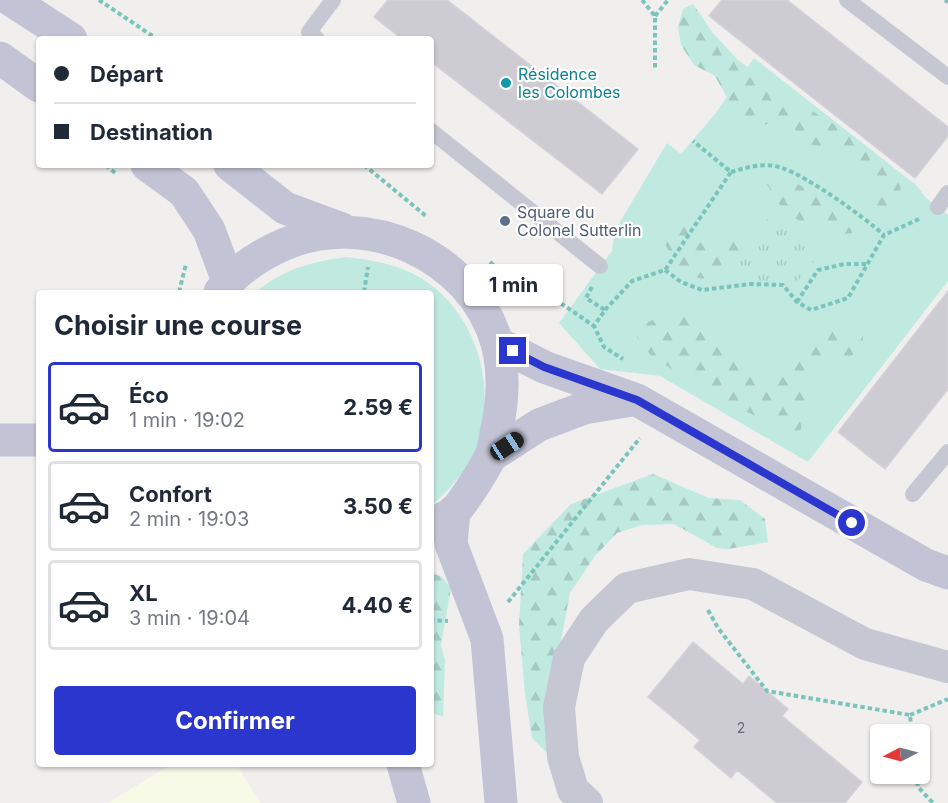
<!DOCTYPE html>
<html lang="fr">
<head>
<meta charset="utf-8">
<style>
	:root { --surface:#fff; --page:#f6f6f7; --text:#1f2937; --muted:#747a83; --line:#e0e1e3; --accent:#2a36cd }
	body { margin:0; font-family:Inter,sans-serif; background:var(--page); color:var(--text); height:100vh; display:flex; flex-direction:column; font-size:22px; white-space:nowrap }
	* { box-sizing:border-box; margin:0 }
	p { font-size:20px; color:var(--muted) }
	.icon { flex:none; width:33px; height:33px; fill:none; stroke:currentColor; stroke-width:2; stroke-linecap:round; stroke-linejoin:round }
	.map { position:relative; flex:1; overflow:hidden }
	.sheet { position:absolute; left:36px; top:290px; width:398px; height:477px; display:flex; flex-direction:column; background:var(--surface); border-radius:6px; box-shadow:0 2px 4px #0004 }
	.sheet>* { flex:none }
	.guide { position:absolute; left:36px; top:36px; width:398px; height:132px; border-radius:6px; box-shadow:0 2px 4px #0004; display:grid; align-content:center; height:132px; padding:0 18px; background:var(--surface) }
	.needle { width:39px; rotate:264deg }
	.buttons { position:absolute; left:870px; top:724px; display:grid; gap:12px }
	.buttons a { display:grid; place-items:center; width:60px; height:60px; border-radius:6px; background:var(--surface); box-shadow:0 2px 4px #0004; font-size:30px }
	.end { position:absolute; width:27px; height:27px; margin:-14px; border:8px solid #2a36cd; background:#fff; box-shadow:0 0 0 3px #fff }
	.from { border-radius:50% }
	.bubble { position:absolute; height:42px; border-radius:6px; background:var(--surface); box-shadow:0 2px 4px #0004; font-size:20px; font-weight:700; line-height:42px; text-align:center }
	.car { position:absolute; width:18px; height:36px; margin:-18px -9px; border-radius:8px; box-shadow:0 0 4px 2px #0007; background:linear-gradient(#222 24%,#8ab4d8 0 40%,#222 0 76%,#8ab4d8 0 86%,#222 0) }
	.guide b { display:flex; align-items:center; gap:21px; height:57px; font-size:22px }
	.guide b+b { border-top:2px solid var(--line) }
	.guide i { width:15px; height:15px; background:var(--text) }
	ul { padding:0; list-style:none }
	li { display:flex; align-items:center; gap:18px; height:90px; margin:0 12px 9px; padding:0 6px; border:3px solid var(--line); border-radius:6px }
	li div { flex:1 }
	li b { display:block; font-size:22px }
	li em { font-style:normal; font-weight:700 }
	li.active { border-color:var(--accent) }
	li>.icon { width:54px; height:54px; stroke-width:1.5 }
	h2 { padding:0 18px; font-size:27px; line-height:72px }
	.action { display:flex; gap:12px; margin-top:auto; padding:12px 18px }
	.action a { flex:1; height:69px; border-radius:6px; background:var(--accent); color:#fff; font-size:24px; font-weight:700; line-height:69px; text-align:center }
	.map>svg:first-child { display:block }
	.commercial { fill:#f8fae8 }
	.grass { fill:#c0eae0 }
	.forest { fill:url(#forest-firs) }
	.park { fill:url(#park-tufts) }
	.building { fill:#ccccd2; stroke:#d3d2d9; stroke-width:1.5 }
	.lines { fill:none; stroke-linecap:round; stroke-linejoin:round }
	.path { stroke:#7bc4bb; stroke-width:4; stroke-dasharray:4.5 3; stroke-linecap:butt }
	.lane { stroke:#c5c8d3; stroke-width:16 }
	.street { stroke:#c5c8d3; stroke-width:32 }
	.secondary { stroke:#c2c4d5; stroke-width:33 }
	.route { stroke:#2a36cd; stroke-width:8 }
	.culture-dot { fill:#0f9aa8; stroke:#fff; stroke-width:2 }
	.service-dot { fill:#5c6f8a; stroke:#fff; stroke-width:2 }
	.labels { text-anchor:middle; stroke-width:4.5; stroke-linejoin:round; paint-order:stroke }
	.number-label { font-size:14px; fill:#696a77 }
	.culture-label { font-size:16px; fill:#0d838f; stroke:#fff; text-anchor:start }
	.service-label { font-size:16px; fill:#4e5e75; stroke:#fff; text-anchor:start }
</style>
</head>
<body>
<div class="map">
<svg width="948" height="803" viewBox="0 0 948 803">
	<defs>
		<pattern id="forest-firs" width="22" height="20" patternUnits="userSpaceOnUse" patternTransform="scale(1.5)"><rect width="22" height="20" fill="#c0eae0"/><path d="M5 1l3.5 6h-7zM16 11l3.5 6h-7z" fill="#a6cac2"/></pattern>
		<pattern id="park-tufts" width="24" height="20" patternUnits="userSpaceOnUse" patternTransform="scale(1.5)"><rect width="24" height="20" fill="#c0eae0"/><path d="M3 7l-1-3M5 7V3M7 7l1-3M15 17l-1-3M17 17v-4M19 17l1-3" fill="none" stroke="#a6cac2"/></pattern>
	</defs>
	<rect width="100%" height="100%" fill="#f0efee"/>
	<path class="commercial" d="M172 764H236L261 803H108Z"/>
	<path class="grass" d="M754 58 916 185 926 198 948 215V281L808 462 660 376 600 369 559 323 612 251 614 232 667 143 681 154 715 114Z
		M346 257C372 260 398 264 421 278 478 313 500 392 474 453 464 474 448 491 431 506L430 292H256C283 269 311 262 346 257Z"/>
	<path class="forest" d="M693 4 713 33 737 59 773 87 855 137 900 185 901 194 884 208 869 203 875 191 839 153 803 142 790 123 775 121 756 128 740 121 715 76 694 65 681 45 678 27 683 9Z
		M781 176 852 210V233L830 236 824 228C791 221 783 213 767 184Z
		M688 215 699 243 740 233 739 254 728 274C687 285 686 276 664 243L674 226Z
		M670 313 687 317 767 376 787 360 812 334 863 327V347C850 362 838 355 825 364 805 378 804 409 801 430L790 432 728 403 652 357 637 337 648 322Z
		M653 474 709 498 740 500 765 519 768 542 728 549 717 548 674 524 642 525 617 533 595 556 570 593 553 682 557 763 532 738 525 694 519 625 523 554 571 504Z
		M430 572 442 577 451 588 441 645 445 660 443 717 431 712Z"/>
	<path class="park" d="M769 217 818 256 792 288 780 279 770 291 733 262Z"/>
	<path class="building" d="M388 0H447L638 149 602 194 430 61V39H402L374 17Z
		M722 0H787L948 127V136L915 178 709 16Z
		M948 291V389L885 469 838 432Z
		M693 642 743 684 749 676 788 709 782 716 862 782 845 803H777L737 770 731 778 694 747 700 740 648 697Z"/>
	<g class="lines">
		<path class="path" d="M99 0 157 39
			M642 0 655 16V69
			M945 0 948 2
			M655 16 668 0
			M106 165 115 173
			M364 165 426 216
			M731 172C748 167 765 162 782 168 807 176 864 217 884 235
			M490 262 499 270 546 293 594 326
			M665 270 681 282 702 290 751 284 783 285 797 302 811 310 848 298 884 235 919 219
			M592 287 586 298 605 310 594 326 604 347 623 359
			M179 292 186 264
			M364 292 368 267
			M797 302 818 270 845 264H868
			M605 310 632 281 665 270 731 172 693 141
			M508 602 640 438
			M708 610 718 628 767 691 910 715 912 735
			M430 620 448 621
			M910 715 948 699
			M916 774 918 787 933 803"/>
		<path class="lane" d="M847 0 948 77
			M317 39 309 32 333 0
			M430 130 600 266
			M938 207 948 193
			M913 494 948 452"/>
		<path class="street" d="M587 803 573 790 563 757 559 707 569 658 594 620 627 588 689 574 753 584 865 644 948 667"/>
		<path class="secondary" d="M11 0 71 39
			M0 58 39 86
			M147 165 184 192 209 230 228 281
			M230 165 285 208 342 229
			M220 292C236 270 260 255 285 244 366 209 472 255 497 343 505 373 503 403 496 433 495 440 494 448 491 455 486 467 463 503 454 512 447 517 438 521 430 526
			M497 343 544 367 637 400 926 565 948 573
			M0 440H39
			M491 456 539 425 584 408 632 400
			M454 511 451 544 487 639 501 803
			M403 764 414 803"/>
	</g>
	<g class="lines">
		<path class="route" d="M513 351 544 367 637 400 852 523"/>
	</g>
	<circle class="culture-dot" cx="506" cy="83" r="6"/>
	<circle class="service-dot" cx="505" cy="221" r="6"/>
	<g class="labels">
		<g class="number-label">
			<text x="741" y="733">2</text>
		</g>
		<g class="culture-label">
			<text x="518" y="80">Résidence<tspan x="518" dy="18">les Colombes</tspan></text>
		</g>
		<g class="service-label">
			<text x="517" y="218">Square du<tspan x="517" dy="18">Colonel Sutterlin</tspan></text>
		</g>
	</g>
</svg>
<div class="buttons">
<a><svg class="needle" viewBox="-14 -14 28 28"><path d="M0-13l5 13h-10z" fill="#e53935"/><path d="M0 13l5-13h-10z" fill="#747a83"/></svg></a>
</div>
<i class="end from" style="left:852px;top:523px"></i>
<i class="end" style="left:513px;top:351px"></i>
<div class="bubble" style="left:464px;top:264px;width:99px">1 min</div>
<i class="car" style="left:507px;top:446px;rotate:57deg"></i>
<div class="guide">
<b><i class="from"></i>Départ</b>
<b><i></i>Destination</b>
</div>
<section class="sheet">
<h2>Choisir une course</h2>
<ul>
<li class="active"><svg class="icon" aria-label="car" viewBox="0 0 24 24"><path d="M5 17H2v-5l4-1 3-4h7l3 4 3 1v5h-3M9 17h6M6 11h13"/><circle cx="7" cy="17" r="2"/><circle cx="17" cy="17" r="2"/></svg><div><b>Éco</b><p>1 min · 19:02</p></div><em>2.59 €</em></li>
<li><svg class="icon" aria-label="car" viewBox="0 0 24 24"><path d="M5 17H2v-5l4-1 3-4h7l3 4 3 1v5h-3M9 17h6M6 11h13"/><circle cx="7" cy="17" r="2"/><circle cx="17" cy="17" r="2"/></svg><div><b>Confort</b><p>2 min · 19:03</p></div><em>3.50 €</em></li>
<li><svg class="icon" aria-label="car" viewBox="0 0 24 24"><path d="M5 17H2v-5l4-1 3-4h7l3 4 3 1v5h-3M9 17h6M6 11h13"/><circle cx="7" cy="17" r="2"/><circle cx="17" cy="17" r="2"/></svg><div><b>XL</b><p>3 min · 19:04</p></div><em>4.40 €</em></li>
</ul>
<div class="action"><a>Confirmer</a></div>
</section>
</div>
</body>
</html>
